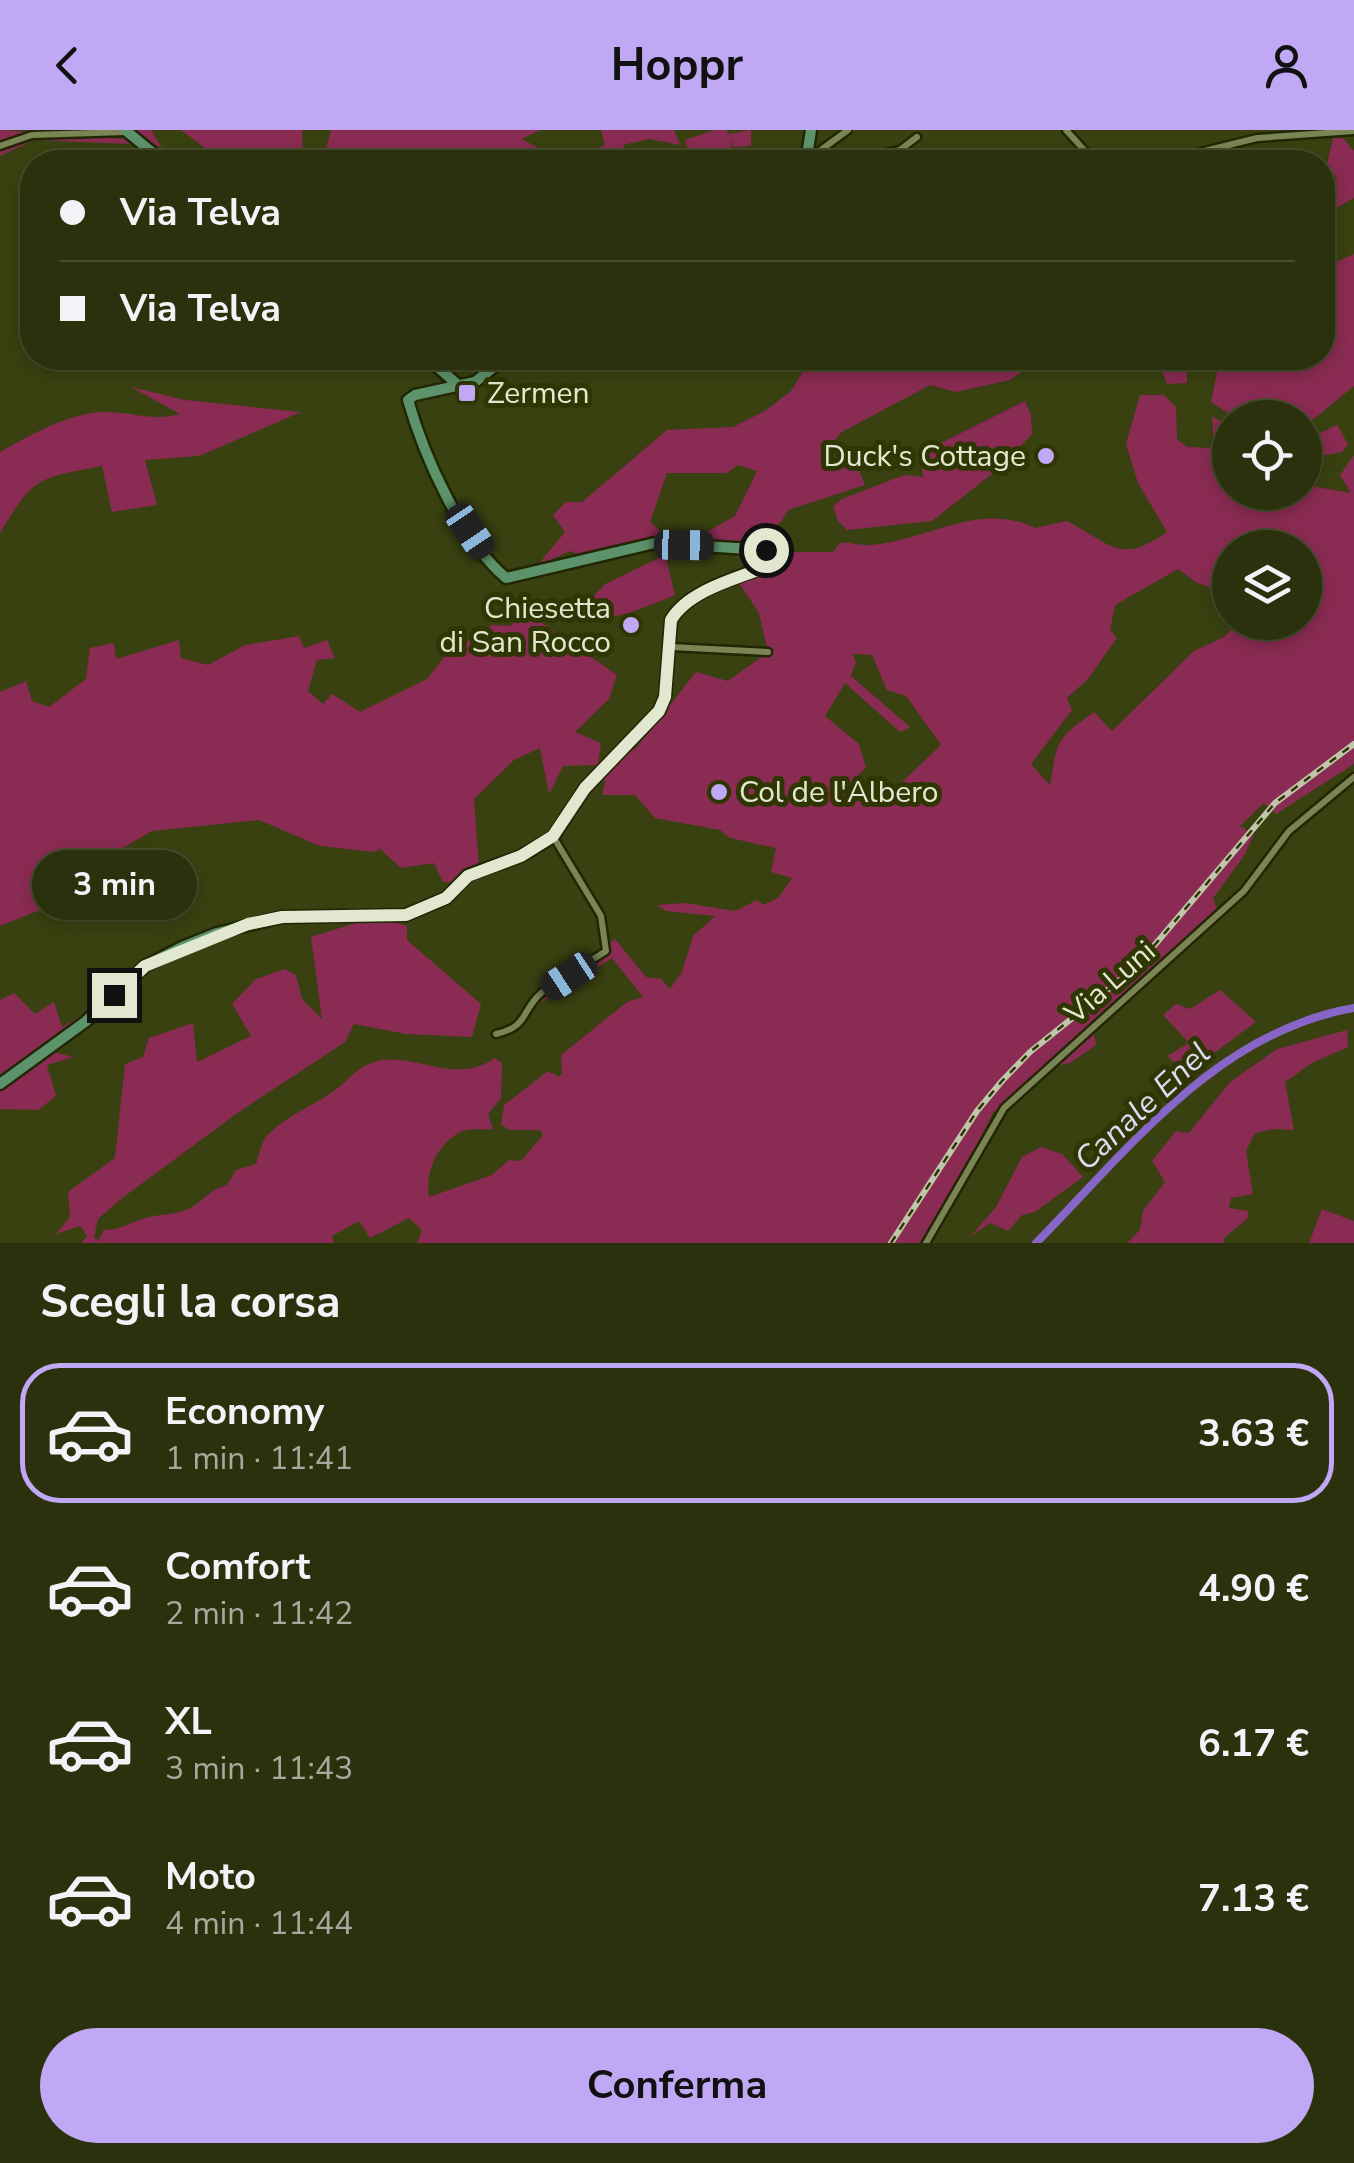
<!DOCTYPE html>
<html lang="it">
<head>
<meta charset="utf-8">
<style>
	:root { --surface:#2b310d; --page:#373d1b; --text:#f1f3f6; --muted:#a6a99d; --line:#474c2e; --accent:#c0a8f4 }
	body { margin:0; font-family:"Nunito Sans",sans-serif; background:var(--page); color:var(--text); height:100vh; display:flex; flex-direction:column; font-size:38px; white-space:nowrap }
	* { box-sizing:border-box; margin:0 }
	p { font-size:32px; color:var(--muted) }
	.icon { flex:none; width:55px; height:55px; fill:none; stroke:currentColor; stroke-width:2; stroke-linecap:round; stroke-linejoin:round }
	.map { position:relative; height:1113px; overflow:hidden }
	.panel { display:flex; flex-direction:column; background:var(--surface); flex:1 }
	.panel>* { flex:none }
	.guide { position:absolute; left:20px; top:20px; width:1315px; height:220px; border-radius:40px; box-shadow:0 5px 15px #0003,0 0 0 2px var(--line); display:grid; align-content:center; height:220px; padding:0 40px; background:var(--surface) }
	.buttons { position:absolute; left:1212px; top:270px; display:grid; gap:20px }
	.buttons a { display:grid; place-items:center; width:110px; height:110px; border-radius:50%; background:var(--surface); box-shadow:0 5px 15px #0003,0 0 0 2px var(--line); font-size:50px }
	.end { position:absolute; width:45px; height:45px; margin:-22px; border:12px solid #e2e8cf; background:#111; box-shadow:0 0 0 5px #111 }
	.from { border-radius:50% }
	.bubble { position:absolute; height:70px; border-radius:35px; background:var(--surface); box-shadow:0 5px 15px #0003,0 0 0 2px var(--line); font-size:32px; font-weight:700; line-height:70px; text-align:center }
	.car { position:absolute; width:30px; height:60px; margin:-30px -15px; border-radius:12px; box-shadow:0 0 8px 2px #0007; background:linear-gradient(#222 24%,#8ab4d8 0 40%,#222 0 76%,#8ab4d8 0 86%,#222 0) }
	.guide b { display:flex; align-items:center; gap:35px; height:95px; font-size:38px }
	.guide b+b { border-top:2px solid var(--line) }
	.guide i { width:25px; height:25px; background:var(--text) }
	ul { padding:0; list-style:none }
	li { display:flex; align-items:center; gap:30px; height:140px; margin:0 20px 15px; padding:0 20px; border:5px solid transparent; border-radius:40px }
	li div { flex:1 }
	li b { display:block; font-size:38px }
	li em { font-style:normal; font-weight:700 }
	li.selected { border-color:var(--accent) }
	li>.icon { width:90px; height:90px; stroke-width:1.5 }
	h2 { padding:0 40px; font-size:45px; line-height:120px }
	.button { display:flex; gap:20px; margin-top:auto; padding:20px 40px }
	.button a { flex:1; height:115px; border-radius:60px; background:var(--accent); color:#111; font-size:40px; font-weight:700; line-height:115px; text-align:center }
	header { display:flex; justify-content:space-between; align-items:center; height:130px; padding:0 40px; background:var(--accent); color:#111; font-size:45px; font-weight:700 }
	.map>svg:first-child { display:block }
	.green { fill:#892b52; fill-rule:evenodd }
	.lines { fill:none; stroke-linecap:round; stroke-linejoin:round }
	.canal { stroke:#8865c8; stroke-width:8 }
	.street-casing { stroke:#212603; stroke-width:11 }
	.secondary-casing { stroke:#212603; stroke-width:15 }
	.street { stroke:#7a8454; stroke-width:6 }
	.secondary { stroke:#5d936a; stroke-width:10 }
	.rail-casing { stroke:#c0c6a9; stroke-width:6 }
	.rail { stroke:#2f3604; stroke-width:2.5; stroke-dasharray:8; stroke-linecap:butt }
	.route { stroke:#e2e8cf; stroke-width:12 }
	.poi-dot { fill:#c0a8f4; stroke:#2f3604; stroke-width:4 }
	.labels { text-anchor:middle; stroke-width:10; stroke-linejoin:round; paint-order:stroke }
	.poi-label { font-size:30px; fill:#e2e8cf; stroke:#2f3604; text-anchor:start }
	.street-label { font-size:30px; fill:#e2e8cf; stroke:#2f3604 }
	.water-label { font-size:32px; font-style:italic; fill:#e0d9f3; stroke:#2f3604 }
</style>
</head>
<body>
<header><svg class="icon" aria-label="back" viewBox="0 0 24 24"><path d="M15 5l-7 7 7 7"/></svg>Hoppr<svg class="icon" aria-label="person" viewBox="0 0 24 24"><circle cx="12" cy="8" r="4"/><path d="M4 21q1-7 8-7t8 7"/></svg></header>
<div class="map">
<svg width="1354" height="1113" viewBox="0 0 1354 1113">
	<rect width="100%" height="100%" fill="#394111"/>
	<path class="green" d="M0 0 124 9 122 0H151L162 18 140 8 131 14 34 10 0 26Z
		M181 0H302L303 32H224Z
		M331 0H540L522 9 542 20 551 32H323Z
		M601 0H674L680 15 649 9 623 15 629 32H562L605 15Z
		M715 0H727L728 4 751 0V16L734 17 730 9 733 20 692 32 685 10Z
		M1333 8H1343L1354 21V68L1323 85V61L1337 56 1336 47 1327 34Z
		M1354 124V256L1305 296V288L1234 287 1211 272 1218 237 1187 235V253L1167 254 1157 228H1322L1323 138Z
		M811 228H1076L1062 236H1030L1010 250 956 262 930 255 840 303 825 327 832 340 856 333 865 355 788 380 781 392 746 418 684 415 735 386 757 341 738 335 727 343H667L650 392 659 400 675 465C646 477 620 489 589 489L583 478 605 454 661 427 656 420 593 431 570 421 537 436 565 402 553 385 566 372H582L667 300 733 297 765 281 791 261Z
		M131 257 185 270 301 282 199 326 145 330 157 375 112 382 102 336C37 348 34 347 0 403V322C31 305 66 284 102 282 129 281 153 292 180 284Z
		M1140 265H1164L1176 277 1177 309 1187 317 1214 318 1212 286 1230 297V362L1236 363 1237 369 1267 363 1305 362V355L1351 363 1340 345 1354 325V634L1276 684 1264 673 1240 696 1254 704 1244 726 1213 768 1217 779 1093 898 1096 915 1070 933 1047 937 993 983 927 1113H417L422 1100 409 1088 370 1108 359 1091 332 1106 334 1113H81L87 1106 80 1096 56 1104 70 1087 68 1062 115 1028 125 934 143 927 149 908 193 893 197 932 251 906 232 874 256 849 285 839 296 845 302 869 322 889 311 807 375 787 407 796V810L481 874 472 907 406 904 354 894 345 912 236 984 121 1069 98 1089 94 1107 98 1111 104 1100C123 1100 132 1091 149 1087 163 1084 174 1085 188 1079 204 1072 206 1061 227 1055L236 1040 256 1034C259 1025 261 1013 267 1006 286 985 316 975 338 958 352 946 362 933 382 930 421 925 455 955 495 928L502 933 501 968 488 984 493 999C483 1000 469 998 460 1002 437 1015 425 1041 429 1067L492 1045 509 1030 521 1031 543 1005 540 1000H510L501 995 504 975 548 941 559 947 562 943 561 925 627 872 643 867 612 828 542 872 541 860 615 809 646 847 661 849 670 859 682 842 693 806 715 786 666 781 657 775 685 773 735 781 757 770 764 775 779 767 792 748 771 742 776 718 730 708 720 700 655 688 635 665H602L605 652 602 640 636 618 696 542 728 551 768 522 759 483 739 453 774 437 782 422H833L840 413C850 412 861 416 872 415 928 410 980 371 1035 398L1067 391C1113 415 1120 435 1167 402L1138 353 1126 314ZM1230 418H1305V492L1238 493 1224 507 1194 521 1112 601 1094 582C1054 611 1058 610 1050 655L1031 634 1072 580 1067 568 1088 549 1117 508 1110 500 1115 475 1178 439 1197 453 1230 464ZM852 524 872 525 887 560 906 566 941 615 899 655 852 666 851 652 866 638 859 614 825 586 845 553 900 602 910 597 851 546 856 532Z
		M1025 271 1031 285 1032 304 1002 336 932 391 847 400 838 391 833 376 842 369 904 345 923 347 920 319 939 314Z
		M1337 295 1348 314 1342 322 1305 329V310Z
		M529 484 617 545 609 569 575 602 601 613 598 635 563 636 549 664 540 618 514 630 474 669 479 736 456 752H443L434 733 401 738 380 719 373 722 320 716 259 690 152 701 112 724 65 764V770L0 796V562L26 551 32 571 49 577 86 549 90 518 114 513 116 529 179 510 181 528 208 535 245 515 299 506 304 518 327 510 335 528 317 530 308 561 323 574 332 564 360 582 427 549 445 526 492 495 509 496Z
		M1220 860 1256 892 1187 943 1167 926 1189 913 1163 885 1176 874 1190 879Z
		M14 863 35 884 54 872 62 897 89 881 42 919 73 927 47 935 56 966 38 980 0 979V870Z
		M1347 900 1348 917 1312 933 1285 952 1294 1000 1274 999 1255 1003 1246 1021 1253 1064 1231 1068 1229 1078 1248 1081 1249 1087 1224 1108V1113H1127L1140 1100 1143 1081 1165 1052 1152 1031 1176 1001 1189 1003 1230 952 1277 919Z
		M1041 1017 1062 1024 1083 1047 1035 1082 1022 1085 1008 1101 990 1093 971 1106 996 1077 1022 1027Z
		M1322 1079 1354 1091V1113H1309Z"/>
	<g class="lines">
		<path class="canal" d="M1036 1113C1129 1019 1216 902 1354 878"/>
		<g class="street-casing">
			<path id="street" d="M1066 0 1095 32
				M0 16 32 5 126 2
				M714 32 731 24
				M811 32 814 25 848 0
				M843 32 900 20 917 7
				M1061 32 1082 20
				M1160 32 1257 8 1354 1
				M671 517 768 522
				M496 904C526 897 521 885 537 867 552 851 587 834 606 821L601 786 554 708
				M926 1113 1004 978 1244 761 1289 701 1354 647"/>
		</g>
		<g class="secondary-casing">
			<path id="secondary" d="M125 0 164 32
				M806 32 811 0
				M391 228 434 234 457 254
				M0 954 85 892 145 836 182 817 217 803 282 787 406 785 446 768 468 745 521 726 553 707 585 658 659 581 665 567 671 490C689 459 742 446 774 434L778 427 766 420 655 413 506 448C461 410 424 326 408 270L415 265 475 252 505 228"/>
		</g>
		<use href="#street" class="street"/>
		<use href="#secondary" class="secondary"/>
		<g class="rail-casing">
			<path id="rail" d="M891 1113 977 981 1002 951 1030 922 1136 837 1275 673 1354 614"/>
		</g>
		<use href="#rail" class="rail"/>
	</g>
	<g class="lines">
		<path class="route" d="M114 865 145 836 248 794 282 787 406 785 446 768 468 746 521 726 553 706 585 658 659 581 665 567 671 490C689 459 742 447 774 434L778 427 766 420"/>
	</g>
	<g class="poi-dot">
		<rect x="457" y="253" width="20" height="20" rx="5"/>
		<circle cx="1046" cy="326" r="10"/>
		<circle cx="631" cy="495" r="10"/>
		<circle cx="719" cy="662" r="10"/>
	</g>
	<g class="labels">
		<g class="poi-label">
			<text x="487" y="273">Zermen</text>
			<text x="1026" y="336" text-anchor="end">Duck's Cottage</text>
			<text x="611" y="488" text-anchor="end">Chiesetta<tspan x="611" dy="34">di San Rocco</tspan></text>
			<text x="739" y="672">Col de l'Albero</text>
		</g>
		<g class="street-label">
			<text transform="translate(1110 852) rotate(-41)" y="10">Via Luni</text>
		</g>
		<g class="water-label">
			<text transform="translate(1142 976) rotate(-43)" y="11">Canale Enel</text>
		</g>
	</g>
</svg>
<div class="buttons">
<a><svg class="icon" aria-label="locate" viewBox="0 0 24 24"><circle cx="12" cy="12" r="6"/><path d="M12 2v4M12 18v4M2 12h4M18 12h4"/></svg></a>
<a><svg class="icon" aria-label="layers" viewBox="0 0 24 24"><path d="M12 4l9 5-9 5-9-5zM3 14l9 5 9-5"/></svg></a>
</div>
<i class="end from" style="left:766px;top:420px"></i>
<i class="end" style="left:114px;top:865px"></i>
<div class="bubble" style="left:32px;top:720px;width:165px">3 min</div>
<i class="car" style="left:470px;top:401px;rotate:146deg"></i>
<i class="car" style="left:684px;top:415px;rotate:91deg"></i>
<i class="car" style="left:569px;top:846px;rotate:237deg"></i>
<div class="guide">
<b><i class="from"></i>Via Telva</b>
<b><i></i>Via Telva</b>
</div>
</div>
<section class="panel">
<h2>Scegli la corsa</h2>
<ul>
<li class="selected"><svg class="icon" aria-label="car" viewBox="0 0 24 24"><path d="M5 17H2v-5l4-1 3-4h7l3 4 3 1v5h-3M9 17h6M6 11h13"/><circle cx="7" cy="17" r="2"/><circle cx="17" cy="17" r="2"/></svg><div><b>Economy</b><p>1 min · 11:41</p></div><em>3.63 €</em></li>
<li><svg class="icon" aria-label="car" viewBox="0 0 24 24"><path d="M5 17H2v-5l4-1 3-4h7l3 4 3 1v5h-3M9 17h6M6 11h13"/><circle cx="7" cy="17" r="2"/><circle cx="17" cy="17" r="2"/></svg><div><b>Comfort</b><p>2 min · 11:42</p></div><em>4.90 €</em></li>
<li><svg class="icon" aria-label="car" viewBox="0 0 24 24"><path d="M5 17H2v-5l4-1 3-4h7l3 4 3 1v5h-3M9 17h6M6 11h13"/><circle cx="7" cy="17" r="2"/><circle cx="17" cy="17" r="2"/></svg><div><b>XL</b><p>3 min · 11:43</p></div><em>6.17 €</em></li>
<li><svg class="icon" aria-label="car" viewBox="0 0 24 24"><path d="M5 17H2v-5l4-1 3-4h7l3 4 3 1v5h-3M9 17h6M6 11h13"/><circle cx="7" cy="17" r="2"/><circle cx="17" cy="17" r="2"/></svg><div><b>Moto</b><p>4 min · 11:44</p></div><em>7.13 €</em></li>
</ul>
<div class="button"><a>Conferma</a></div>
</section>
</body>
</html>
